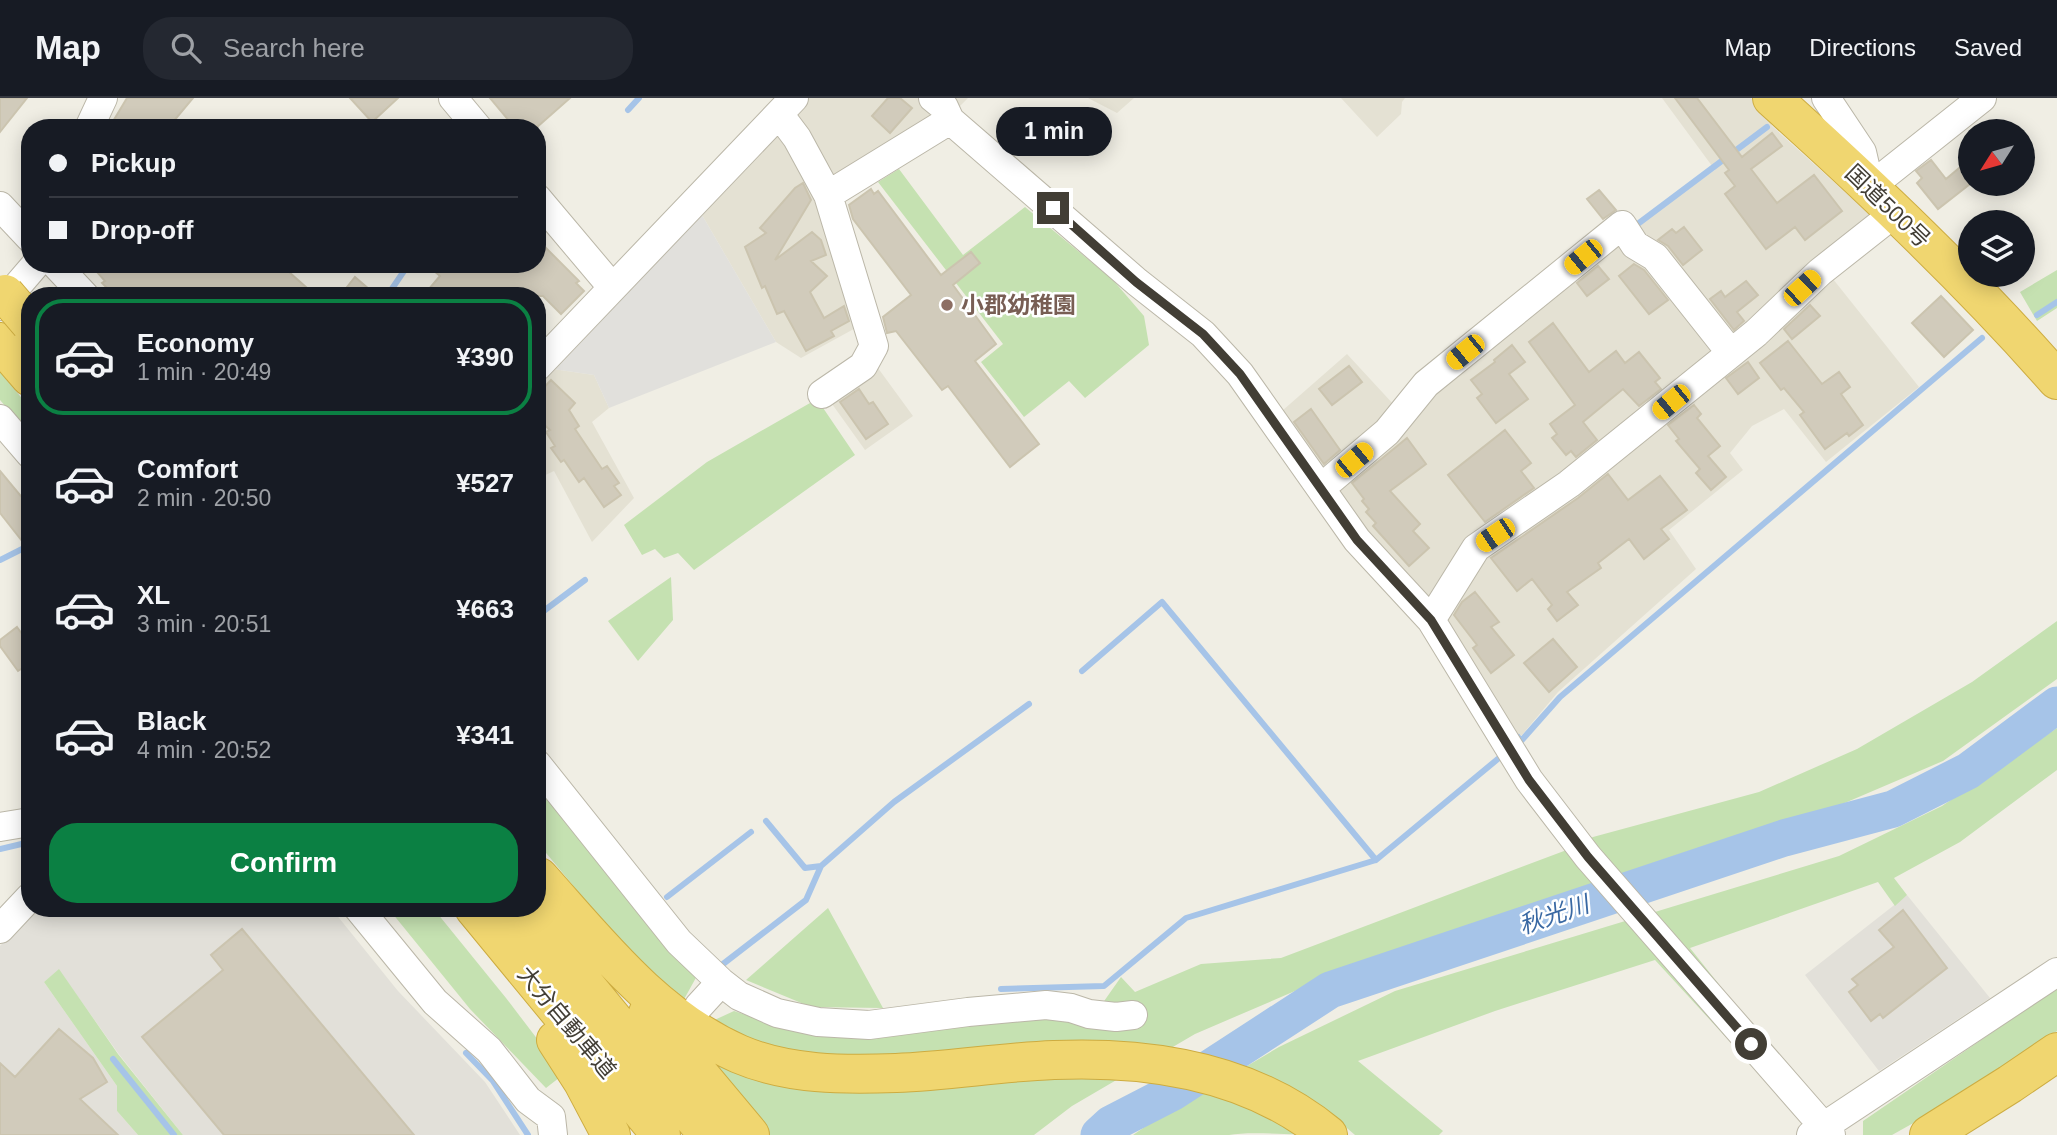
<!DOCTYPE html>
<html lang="en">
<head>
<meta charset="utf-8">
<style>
	:root { --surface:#171b24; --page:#242831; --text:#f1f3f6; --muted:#9ea1a6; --line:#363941; --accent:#0b8043 }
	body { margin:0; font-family:Helvetica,"Noto Sans JP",sans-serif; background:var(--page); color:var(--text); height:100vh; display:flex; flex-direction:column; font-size:26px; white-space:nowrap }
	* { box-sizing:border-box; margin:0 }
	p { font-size:23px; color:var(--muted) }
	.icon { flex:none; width:38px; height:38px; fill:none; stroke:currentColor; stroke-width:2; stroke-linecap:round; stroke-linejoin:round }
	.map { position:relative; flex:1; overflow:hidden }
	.details { position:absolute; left:21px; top:189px; width:525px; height:630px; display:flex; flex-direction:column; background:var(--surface); border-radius:28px; box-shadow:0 4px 18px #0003 }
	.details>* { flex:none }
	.hud { position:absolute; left:21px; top:21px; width:525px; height:154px; border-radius:28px; box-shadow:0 4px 18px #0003; display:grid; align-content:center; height:154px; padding:0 28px; background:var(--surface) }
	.needle { width:46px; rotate:233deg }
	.tools { position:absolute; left:1958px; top:21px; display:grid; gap:14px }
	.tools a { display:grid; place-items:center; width:77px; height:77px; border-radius:50%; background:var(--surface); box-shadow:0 4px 18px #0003; font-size:35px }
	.end { position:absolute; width:32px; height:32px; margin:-16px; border:9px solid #423e35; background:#fff; box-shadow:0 0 0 4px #fff }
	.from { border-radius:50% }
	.bubble { position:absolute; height:49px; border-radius:24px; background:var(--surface); box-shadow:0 4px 18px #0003; font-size:23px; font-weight:600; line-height:49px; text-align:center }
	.car { position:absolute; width:21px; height:42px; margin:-21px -10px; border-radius:9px; box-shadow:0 0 5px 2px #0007; background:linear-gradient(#f5c518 24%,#345 0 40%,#f5c518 0 76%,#345 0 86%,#f5c518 0) }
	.hud b { display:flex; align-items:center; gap:24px; height:66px; font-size:26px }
	.hud b+b { border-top:2px solid var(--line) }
	.hud i { width:18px; height:18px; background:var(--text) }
	ul { padding:12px 0 0; list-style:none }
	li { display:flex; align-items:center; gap:21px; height:116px; margin:0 14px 10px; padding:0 14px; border:4px solid transparent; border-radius:28px }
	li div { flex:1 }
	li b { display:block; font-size:26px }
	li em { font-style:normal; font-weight:600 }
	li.active { border-color:var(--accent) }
	li>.icon { width:63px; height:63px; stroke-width:1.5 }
	.button { display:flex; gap:14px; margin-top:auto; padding:14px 28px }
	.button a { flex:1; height:80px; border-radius:28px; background:var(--accent); color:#fff; font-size:28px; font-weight:600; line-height:80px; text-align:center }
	header { display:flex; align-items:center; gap:42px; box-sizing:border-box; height:98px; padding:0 35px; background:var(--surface); border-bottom:2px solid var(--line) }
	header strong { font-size:33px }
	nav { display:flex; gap:38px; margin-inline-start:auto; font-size:24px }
	.search { width:490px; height:63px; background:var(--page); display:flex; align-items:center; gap:18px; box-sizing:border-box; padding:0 24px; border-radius:28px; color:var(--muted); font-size:26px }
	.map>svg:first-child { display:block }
	.residential { fill:#e4e1d3 }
	.industrial { fill:#e2e0d9 }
	.green { fill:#c5e1b1 }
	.parking { fill:#e1e0dc }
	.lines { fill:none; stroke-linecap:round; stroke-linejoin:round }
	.stream { stroke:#a6c4e8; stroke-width:6 }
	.river { stroke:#a6c4e8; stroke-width:37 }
	.building { fill:#d1cbbb; stroke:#cbc4af; stroke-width:2 }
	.minor-casing { stroke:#bbb7a8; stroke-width:30 }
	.highway-casing { stroke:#cdac41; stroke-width:40 }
	.minor { stroke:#fff; stroke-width:28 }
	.highway { stroke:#f0d670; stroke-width:38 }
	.highway-bridge-casing { stroke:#cdac41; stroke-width:40; stroke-linecap:butt }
	.highway-bridge { stroke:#f0d670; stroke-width:38 }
	.route { stroke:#423e35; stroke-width:9 }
	.education-dot { fill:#8d6e63; stroke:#fff; stroke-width:2.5 }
	.labels { text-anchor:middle; stroke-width:5; stroke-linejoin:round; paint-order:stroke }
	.street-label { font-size:23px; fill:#423e35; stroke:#fff }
	.education-label { font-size:23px; font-weight:bold; fill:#785e54; stroke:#fff; text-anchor:start }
	.water-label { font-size:24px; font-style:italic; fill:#3968a3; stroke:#fff }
</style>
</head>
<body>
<header>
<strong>Map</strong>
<div class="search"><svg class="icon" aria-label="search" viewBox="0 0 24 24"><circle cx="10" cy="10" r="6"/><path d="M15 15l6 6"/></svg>Search here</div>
<nav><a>Map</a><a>Directions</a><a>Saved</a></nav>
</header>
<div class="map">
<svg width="2057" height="1037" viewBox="0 0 2057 1037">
	<rect width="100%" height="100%" fill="#f0eee4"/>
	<path class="residential" d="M809 0H968L955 13 843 78 829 77 795 14Z
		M1088 0H1134L1117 15Z
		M1341 0H1405L1402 4 1401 16 1377 39Z
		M1662 0H1751L1766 14 1772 28 1887 132 1829 176 1919 289 1826 364 1784 311 1752 328 1730 355 1743 372 1669 432 1696 471 1558 594 1522 637 1502 647 1426 522 1267 326 1347 256 1395 308 1619 140 1715 72Z
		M777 36 809 84 861 227 801 260 776 244 702 117Z
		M875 266 913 318 865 352 817 285Z
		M553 271 594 277 609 310 592 324 634 400 592 444 554 373 537 381V287Z"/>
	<path class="industrial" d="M1907 797 1990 900 1879 973 1805 877Z
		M35 810H331L398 893 485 984 520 1037H183L118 955 59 872 44 884 117 988V1013L138 1037H0V848Z"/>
	<path class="green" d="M899 71 963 157 1025 109 1113 182 1144 218 1149 247 1085 300 1069 283 1024 319 981 264 1003 246 878 84Z
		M2057 172V210L2037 223 2020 194Z
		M0 274 30 310V337L0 302Z
		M817 301 855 357 694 472 678 455 664 460 655 451 642 457 624 427 707 364Z
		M671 479 673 522 638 563 608 523Z
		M2057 523V581L1943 663 1840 707 1689 753 1374 859 1195 936 1072 1008 1034 1037H768L709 969 716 961 856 965 782 957 708 925 734 913 776 927 1044 918 1088 926 1121 879 1135 894 1201 866 1281 860 1564 753 1593 739 1759 694 1857 651 1972 584Z
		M2057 630V672L1960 744 1894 780 1907 797 1895 808 1878 784 1690 850 1815 1007 1790 1009 1655 862 1495 913 1358 963 1443 1033 1439 1037H1355L1334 1019C1324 1024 1314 1032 1304 1036 1286 1037 1249 1033 1229 1037H1133L1149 1026 1279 949 1395 893 1839 758 1942 708Z
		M537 686 698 876 682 905 599 819 537 744Z
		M388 810H433L506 900 564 976 546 990 470 911Z
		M828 810 883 910 811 909 746 882Z
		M59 871 118 956 183 1037H138L117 1013V988L44 884Z
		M2057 890V933L1976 990 1892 1037H1863V1023Z"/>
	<path class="parking" d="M702 117 776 244 609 310 594 277 553 271Z"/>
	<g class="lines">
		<path class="stream" d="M628 12 639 0
			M1635 128 1767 29
			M387 198 404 173 405 166
			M2037 217 2057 204
			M0 462 30 447
			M537 518 585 482
			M1082 573 1162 504 1376 762 1499 660
			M1518 639 1521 643 1560 599 1982 240
			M766 723 805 770 821 768
			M0 751 30 744
			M667 799 751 734
			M723 866 806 802 821 768 894 704 1029 606
			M1001 891 1104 888 1186 820 1376 762
			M466 955 493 983 528 1037
			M113 961 174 1037"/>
		<path class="river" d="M1099 1037 1111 1026 1173 994 1330 892 1784 740 1893 711 1968 673 2057 607"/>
	</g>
	<path class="building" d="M0 0H27L0 34Z
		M127 0H193L168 30H109Z
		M350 0H398L372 24Z
		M490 0H570L536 30H515Z
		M888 0H900L912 10 890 35 872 18Z
		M1675 0H1697L1742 59 1772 35 1782 48 1751 71 1777 105 1814 77 1842 113 1805 142 1795 129 1766 151 1725 96 1735 88 1725 75 1729 72Z
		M1970 61V86L1938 111 1917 85 1922 80 1916 73 1931 62 1946 81Z
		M803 85 811 102 775 162 812 134 821 142 826 157 811 163 827 178 810 194 824 220 844 208 849 223 831 233 834 238 806 253 784 213 777 216 765 188 762 190 745 149 766 135 760 130 795 90Z
		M871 91 874 96 878 93 941 177 971 154 980 165 953 187 996 246 975 263 1039 346 1010 369 948 288 942 292 896 233 887 235 883 219 911 197 853 121 849 107Z
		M1599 92 1616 112 1603 121 1587 101Z
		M1684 129 1702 152 1683 167 1668 148 1658 142 1672 131 1676 135Z
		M537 141 579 183 576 185 584 193 561 216 543 198H423L440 178 426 166H537Z
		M90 166H280L316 198H115L102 185 105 183Z
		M1634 166 1644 172 1668 202 1649 216 1619 178Z
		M1598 168 1609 181 1587 198 1577 185Z
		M355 179 377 198H340Z
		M1746 183 1758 197 1737 214 1744 223 1734 232 1710 201 1721 193 1725 199Z
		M1941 198 1973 232 1944 259 1912 225Z
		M1810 207 1820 218 1792 241 1784 231Z
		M1553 225 1589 274 1616 253 1625 265 1639 254 1660 280 1655 284 1661 291 1639 308 1623 291 1583 324 1597 342 1576 359 1571 353 1566 357 1552 340 1557 336 1550 326 1575 307 1529 244Z
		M1788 243 1822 286 1839 274 1850 289 1841 296 1863 327 1849 338 1847 335 1825 351 1800 317 1804 314 1784 290 1781 292 1760 265Z
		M1512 247 1525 264 1509 276 1528 301 1496 325 1477 300 1482 296 1471 282 1495 264 1494 262Z
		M1748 264 1759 280 1738 296 1726 280Z
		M1349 268 1362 284 1332 307 1319 291Z
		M551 282 575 305 569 312 579 328 575 331 602 371 607 368 619 385 614 388 621 397 604 409 584 380 579 384 564 362 561 364 551 350 555 348 546 334 550 332 537 320V297Z
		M859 291 869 306 873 304 888 326 866 341 840 304Z
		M1694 307 1701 316 1697 320 1720 348 1708 358 1726 379 1711 392 1696 375 1700 371 1676 343 1679 341 1668 327Z
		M1311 311 1340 352 1324 366 1294 324Z
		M1505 332 1531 365 1521 373 1534 390 1485 424 1448 377Z
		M1407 340 1426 366 1390 393 1420 426 1413 433 1429 450 1409 468 1373 428 1376 425 1366 414 1369 411 1362 403 1364 401 1352 385Z
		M0 373 30 409V453L0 415Z
		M1608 376 1628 402 1660 378 1687 412 1661 431 1669 441 1644 461 1629 441 1598 465 1601 470 1567 494 1578 507 1557 523 1548 511 1552 507 1532 481 1517 493 1491 460 1578 400Z
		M1475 494 1499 524 1491 529 1514 557 1491 575 1473 550 1477 547 1454 517 1462 504Z
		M17 529 30 547V565L18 573 0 548V542Z
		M1553 541 1577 569 1549 594 1524 565Z
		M1903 812 1947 870 1883 920 1880 916 1871 923 1849 894 1858 887 1852 881 1894 849 1879 832Z
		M242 831 414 1037H224L142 939 223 872 211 857Z
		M59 931 93 960 107 984 80 1001 118 1037H0V965L15 979Z"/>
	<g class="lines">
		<g class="minor-casing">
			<path id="minor" d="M453 0 478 30
				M933 0 944 9 950 22
				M1826 0 1862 54 1870 89 1982 0
				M779 16 797 40 828 97 950 22 1137 184 1203 236 1240 276 1357 442 1431 522 1529 682 1588 759 1831 1037
				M89 30 103 0
				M537 100 612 189
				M0 108 30 140
				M55 166 85 198
				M0 208 36 166
				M537 269 794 0
				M822 296 863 268 874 248 828 97
				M0 321 30 356
				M1321 390 1387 334 1426 286 1622 127 1635 147 1655 159 1731 255
				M1431 522 1476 450 1569 386 1756 235 1820 174 1896 114
				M537 666 679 844 721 884 739 898 777 915 818 924 869 927 968 914 1046 907 1071 910 1089 916 1116 919 1133 917
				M0 729 30 724
				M358 810 435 904 489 952 528 1002 551 1019 553 1037
				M0 831 30 799
				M699 908 721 884
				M1811 1037 2057 874"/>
		</g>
		<g class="highway-casing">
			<path id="highway" d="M1772 0C1872 90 1969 182 2057 282
				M0 244 30 279
				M539 779C599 846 655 919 739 956 788 977 844 977 896 975 949 973 1001 964 1054 962 1151 958 1251 973 1328 1037
				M474 810 661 1037
				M522 810 708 1037
				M648 915 750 1037
				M556 942 583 984 611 1037
				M1929 1037 2010 986 2057 954"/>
		</g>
		<use href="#minor" class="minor"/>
		<use href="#highway" class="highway"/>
		<g class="highway-bridge-casing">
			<path id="highway-bridge" d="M5 196 30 225"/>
		</g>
		<use href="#highway-bridge" class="highway-bridge"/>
	</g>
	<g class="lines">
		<path class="route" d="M1053 110 1136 184 1203 236 1240 276 1357 442 1431 522 1529 682 1588 759 1751 946"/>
	</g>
	<circle class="education-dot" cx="947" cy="207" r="7"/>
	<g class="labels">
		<g class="street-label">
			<text transform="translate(1888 108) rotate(44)" y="8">国道500号</text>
			<text transform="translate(567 924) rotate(50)" y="8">大分自動車道</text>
		</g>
		<g class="education-label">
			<text x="961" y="215">小郡幼稚園</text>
		</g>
		<g class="water-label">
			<text transform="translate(1554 817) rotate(-19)" y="8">秋光川</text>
		</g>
	</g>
</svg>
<div class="tools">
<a><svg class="needle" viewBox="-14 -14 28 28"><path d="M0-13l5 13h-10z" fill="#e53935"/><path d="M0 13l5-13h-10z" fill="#9ea1a6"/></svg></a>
<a><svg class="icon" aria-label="layers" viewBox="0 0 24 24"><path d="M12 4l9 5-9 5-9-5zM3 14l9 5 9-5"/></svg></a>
</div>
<i class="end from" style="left:1751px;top:946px"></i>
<i class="end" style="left:1053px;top:110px"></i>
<div class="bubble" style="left:996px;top:9px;width:116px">1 min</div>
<i class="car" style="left:1583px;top:159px;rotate:231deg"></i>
<i class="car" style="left:1802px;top:190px;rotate:47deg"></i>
<i class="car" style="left:1465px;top:254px;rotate:231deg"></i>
<i class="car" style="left:1671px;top:304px;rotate:231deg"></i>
<i class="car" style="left:1354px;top:362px;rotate:50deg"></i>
<i class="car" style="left:1495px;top:437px;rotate:236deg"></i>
<div class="hud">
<b><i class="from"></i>Pickup</b>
<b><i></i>Drop-off</b>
</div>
<section class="details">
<ul>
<li class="active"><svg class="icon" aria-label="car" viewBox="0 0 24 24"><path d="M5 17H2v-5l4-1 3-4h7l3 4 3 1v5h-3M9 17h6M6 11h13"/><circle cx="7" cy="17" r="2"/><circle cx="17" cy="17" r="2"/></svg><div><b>Economy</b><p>1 min · 20:49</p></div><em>¥390</em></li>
<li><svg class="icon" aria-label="car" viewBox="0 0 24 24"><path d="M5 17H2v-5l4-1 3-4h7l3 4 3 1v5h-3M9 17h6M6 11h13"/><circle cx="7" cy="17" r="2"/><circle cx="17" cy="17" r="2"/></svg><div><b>Comfort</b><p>2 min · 20:50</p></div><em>¥527</em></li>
<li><svg class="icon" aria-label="car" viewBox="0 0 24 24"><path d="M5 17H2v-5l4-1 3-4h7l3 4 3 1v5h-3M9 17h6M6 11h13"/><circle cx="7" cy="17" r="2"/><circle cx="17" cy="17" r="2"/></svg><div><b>XL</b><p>3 min · 20:51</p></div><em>¥663</em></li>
<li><svg class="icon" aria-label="car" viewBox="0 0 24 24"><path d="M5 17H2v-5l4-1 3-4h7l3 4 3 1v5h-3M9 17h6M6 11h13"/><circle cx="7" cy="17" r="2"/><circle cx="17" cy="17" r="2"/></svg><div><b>Black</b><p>4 min · 20:52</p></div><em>¥341</em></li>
</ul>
<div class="button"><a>Confirm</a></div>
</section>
</div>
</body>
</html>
